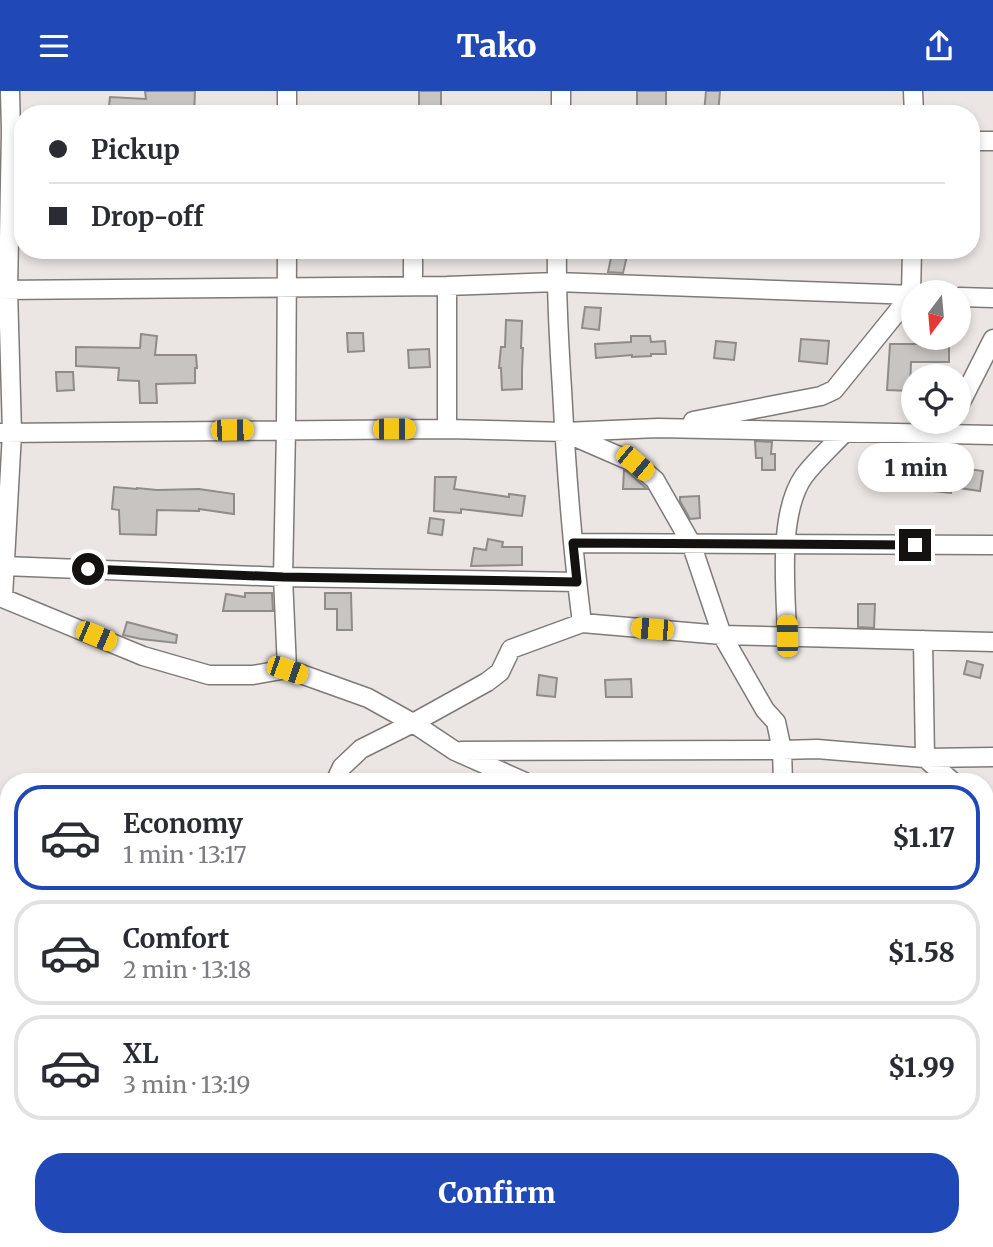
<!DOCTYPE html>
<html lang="en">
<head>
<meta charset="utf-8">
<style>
	:root { --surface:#fff; --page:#f2f2f3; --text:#2b2b33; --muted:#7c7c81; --line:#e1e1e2; --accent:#2049b7 }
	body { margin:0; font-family:Merriweather,serif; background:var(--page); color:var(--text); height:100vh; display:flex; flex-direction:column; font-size:26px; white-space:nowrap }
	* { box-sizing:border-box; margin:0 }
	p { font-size:23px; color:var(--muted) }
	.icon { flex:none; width:38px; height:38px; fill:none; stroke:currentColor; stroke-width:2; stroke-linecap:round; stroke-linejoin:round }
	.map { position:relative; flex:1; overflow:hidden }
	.drawer { position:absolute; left:0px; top:682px; width:994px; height:474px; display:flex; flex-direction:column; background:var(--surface); border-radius:28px 28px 0 0; box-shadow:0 4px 10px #0003 }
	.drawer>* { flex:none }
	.hud { position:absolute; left:14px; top:14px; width:966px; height:154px; border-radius:28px; box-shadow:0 4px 10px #0003; display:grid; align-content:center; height:154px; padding:0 35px; background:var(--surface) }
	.needle { width:46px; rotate:196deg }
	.controls { position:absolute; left:901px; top:189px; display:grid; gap:14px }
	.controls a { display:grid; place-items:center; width:70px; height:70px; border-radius:50%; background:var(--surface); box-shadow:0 4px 10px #0003; font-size:35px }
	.end { position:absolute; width:32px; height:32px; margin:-16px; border:9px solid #131211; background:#fff; box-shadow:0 0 0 4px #fff }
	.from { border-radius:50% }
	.bubble { position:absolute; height:49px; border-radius:24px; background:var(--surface); box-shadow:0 4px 10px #0003; font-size:23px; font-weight:800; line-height:49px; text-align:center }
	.car { position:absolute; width:21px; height:42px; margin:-21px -10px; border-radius:9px; box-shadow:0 0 5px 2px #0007; background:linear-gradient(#f5c518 24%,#345 0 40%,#f5c518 0 76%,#345 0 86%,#f5c518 0) }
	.hud b { display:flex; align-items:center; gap:24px; height:66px; font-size:26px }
	.hud b+b { border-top:2px solid var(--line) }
	.hud i { width:18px; height:18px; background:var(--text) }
	ul { padding:12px 0 0; list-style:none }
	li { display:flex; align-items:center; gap:21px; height:105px; margin:0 14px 10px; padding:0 21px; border:4px solid var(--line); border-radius:28px }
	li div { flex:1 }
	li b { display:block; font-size:26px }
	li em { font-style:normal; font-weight:800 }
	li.selected { border-color:var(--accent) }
	li>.icon { width:63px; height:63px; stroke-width:1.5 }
	.action { display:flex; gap:14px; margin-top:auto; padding:14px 35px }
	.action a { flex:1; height:80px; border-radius:28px; background:var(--accent); color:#fff; font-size:28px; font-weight:800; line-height:80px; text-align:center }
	header { display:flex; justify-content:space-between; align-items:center; height:91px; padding:0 35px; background:var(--accent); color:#fff; font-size:32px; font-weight:800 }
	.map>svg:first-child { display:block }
	.building { fill:#c8c4c1; stroke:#8f8b89; stroke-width:2 }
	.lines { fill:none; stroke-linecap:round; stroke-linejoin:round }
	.minor-casing { stroke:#7e7a78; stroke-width:21 }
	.minor { stroke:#fff; stroke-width:18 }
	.route { stroke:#131211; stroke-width:9 }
</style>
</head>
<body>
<header><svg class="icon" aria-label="menu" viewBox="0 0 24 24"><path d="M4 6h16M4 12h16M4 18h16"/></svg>Tako<svg class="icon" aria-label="share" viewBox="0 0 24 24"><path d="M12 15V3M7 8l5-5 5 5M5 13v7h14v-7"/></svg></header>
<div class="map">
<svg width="993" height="1156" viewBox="0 0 993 1156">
	<rect width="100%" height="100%" fill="#ebe6e3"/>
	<path class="building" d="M145 0H195L194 23 156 20V23H108L110 6 146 8Z
		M419 0H441V23H419Z
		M637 0H666V23H652V20H637Z
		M706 0H720L718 23H704Z
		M612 162 627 165 623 182 608 181Z
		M585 216 601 217 599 239 582 237Z
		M506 229 522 230 521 257H523L522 279V298L502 299 501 277H499L501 256H505Z
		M347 242H363L364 260 348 261Z
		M141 243 157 245 155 264H196L197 277H195V292L156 293 157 312H140L139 290 118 289 119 277 76 275V256L140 257Z
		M631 245H650L651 251 665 250 666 263H651V265L632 266V264L596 267 595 253 631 251Z
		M801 248 829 250 827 273 799 270Z
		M716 250 736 252 734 269 714 267Z
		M949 250V271H911L910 300 887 299 890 253H928V251Z
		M429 258 430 276 409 277 408 259Z
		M56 281H73L74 299 57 300Z
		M755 350 772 351 771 363H775V379H762V367H756Z
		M932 373 983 380 980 400 952 396 951 402 904 397 906 376 931 378Z
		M624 379 629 382 647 398H623Z
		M435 386H456L454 398 509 406V403L525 405 522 425 461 418V422L434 420Z
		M114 396 137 398V397L157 399 199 398 234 403V423L199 418V420L157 419 156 444 120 443 119 419 112 418Z
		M699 405 700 427 690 428 680 410V406Z
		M430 427 444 429 442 444 428 442Z
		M488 448 503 451 502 456H522V474L471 475 474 457 486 459Z
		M245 502H272L273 520H223L226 503 245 506Z
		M325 502H351L352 539H337V518H325Z
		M858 513H875L874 537 858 536Z
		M127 531 177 544 176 552 141 548 123 544Z
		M967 570 983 574 980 587 964 583Z
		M539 584 557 587 555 606 537 604Z
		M631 588 632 606H606L605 589Z"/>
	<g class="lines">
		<g class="minor-casing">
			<path id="minor" d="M287 0V23
				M913 0 914 23
				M561 23V0
				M971 50H993
				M287 159 286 339 283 486 287 578
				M413 159V195
				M557 159C556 206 559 252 562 298 566 376 572 454 582 532
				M447 195V338
				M0 199 447 195 556 191 914 204
				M959 206 993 207
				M959 315 993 248
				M693 330 821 305 834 299 911 204 912 159
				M0 342 447 338 565 341 658 337 993 344
				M568 343 635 372 655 389 691 452 722 544 765 619 776 631 782 659 817 658 925 667 953 691
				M573 452 993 454
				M4 475 283 486 577 491
				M0 506 143 565 209 584H253L287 578 368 607 413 632 455 660 525 691
				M3 506 12 342 8 199 11 40 10 0
				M787 545C786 500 777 423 804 385 816 369 832 355 845 341
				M923 549 925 667 993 666
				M461 660 782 659 783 691
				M335 691 342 676 361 658 413 632 487 591 500 581 511 558 582 532 722 544 993 551
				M985 732 993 742
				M985 762H993
				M0 816H9
				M985 904 993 911
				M0 963 9 959"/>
		</g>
		<use href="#minor" class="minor"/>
	</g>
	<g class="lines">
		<path class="route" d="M88 478 283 486 577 491 573 452 915 454"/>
	</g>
</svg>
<div class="controls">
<a><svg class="needle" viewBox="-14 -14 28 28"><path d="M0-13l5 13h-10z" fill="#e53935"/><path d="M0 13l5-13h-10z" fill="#7c7c81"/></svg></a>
<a><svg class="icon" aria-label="locate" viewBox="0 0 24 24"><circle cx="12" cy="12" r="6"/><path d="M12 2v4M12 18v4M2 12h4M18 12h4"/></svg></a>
</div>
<i class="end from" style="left:88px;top:478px"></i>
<i class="end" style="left:915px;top:454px"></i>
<div class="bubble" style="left:858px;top:352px;width:116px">1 min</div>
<i class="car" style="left:394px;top:338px;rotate:90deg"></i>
<i class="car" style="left:232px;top:339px;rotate:89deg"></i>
<i class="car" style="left:635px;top:372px;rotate:130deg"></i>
<i class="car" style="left:652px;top:538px;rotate:275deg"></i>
<i class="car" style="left:96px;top:545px;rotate:113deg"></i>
<i class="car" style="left:787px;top:545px;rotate:359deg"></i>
<i class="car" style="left:287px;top:579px;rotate:109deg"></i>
<div class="hud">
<b><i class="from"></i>Pickup</b>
<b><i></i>Drop-off</b>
</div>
<section class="drawer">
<ul>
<li class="selected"><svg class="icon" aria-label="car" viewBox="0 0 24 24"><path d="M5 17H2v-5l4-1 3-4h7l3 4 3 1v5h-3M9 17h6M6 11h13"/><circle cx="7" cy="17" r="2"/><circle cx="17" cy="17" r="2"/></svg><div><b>Economy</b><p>1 min · 13:17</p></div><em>$1.17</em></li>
<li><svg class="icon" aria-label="car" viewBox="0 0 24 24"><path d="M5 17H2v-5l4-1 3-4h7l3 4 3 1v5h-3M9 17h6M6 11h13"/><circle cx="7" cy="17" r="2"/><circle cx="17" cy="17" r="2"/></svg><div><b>Comfort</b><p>2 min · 13:18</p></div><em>$1.58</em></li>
<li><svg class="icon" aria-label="car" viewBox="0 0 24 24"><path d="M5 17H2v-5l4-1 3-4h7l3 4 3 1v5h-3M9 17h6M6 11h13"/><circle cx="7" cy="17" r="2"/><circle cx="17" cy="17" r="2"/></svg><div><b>XL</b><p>3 min · 13:19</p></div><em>$1.99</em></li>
</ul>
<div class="action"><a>Confirm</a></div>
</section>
</div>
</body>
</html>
